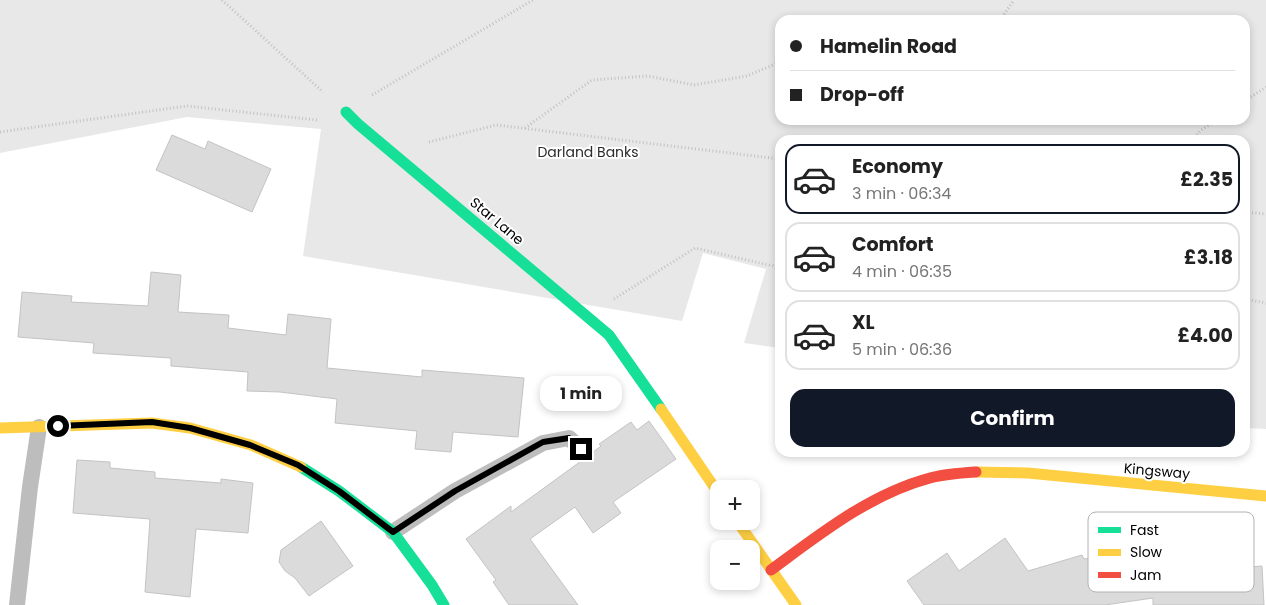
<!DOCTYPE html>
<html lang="en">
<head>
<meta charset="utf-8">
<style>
	:root { --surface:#fff; --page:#f2f2f2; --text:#222; --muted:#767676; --line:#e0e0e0; --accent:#111827 }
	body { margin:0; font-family:Poppins,sans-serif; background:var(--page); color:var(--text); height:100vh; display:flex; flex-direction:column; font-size:19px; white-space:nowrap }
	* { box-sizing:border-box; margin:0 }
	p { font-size:16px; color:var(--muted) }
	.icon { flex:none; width:28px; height:28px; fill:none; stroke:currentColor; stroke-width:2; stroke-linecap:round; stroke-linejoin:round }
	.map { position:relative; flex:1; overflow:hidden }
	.sheet { position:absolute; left:775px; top:135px; width:475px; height:322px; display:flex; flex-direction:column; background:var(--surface); border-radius:15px; box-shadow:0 2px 8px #0003 }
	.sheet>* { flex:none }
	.hud { position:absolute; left:775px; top:15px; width:475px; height:110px; border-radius:15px; box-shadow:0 2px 8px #0003; display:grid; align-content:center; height:110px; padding:0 15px; background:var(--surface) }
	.tools { position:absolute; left:710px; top:480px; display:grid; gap:10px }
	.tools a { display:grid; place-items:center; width:50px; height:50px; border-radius:10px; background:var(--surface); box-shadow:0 2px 8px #0003; font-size:25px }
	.end { position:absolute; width:22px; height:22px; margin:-11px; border:6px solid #000; background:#fff; box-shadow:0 0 0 2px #fff }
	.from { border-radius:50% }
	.bubble { position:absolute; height:35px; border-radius:15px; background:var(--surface); box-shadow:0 2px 8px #0003; font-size:16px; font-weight:700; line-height:35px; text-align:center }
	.hud b { display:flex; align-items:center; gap:18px; height:48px; font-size:19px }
	.hud b+b { border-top:1px solid var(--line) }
	.hud i { width:12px; height:12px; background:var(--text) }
	ul { padding:9px 0 0; list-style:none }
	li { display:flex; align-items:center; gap:15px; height:70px; margin:0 10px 8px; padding:0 5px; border:2px solid var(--line); border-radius:15px }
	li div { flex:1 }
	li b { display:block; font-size:19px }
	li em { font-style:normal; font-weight:700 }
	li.on { border-color:var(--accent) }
	li>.icon { width:45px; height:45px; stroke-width:1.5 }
	.button { display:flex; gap:10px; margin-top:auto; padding:10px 15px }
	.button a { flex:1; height:58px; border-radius:15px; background:var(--accent); color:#fff; font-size:20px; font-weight:700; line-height:58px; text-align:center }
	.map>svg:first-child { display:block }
	.green { fill:#e8e8e8; fill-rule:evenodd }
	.building { fill:#dbdbdb; stroke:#c3c3c3 }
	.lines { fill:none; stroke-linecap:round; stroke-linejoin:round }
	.path { stroke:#c2c2c2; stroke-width:3; stroke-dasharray:1 2.5; stroke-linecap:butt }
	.lane { stroke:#bdbdbd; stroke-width:16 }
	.fast { stroke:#16e098; stroke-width:11 }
	.slow { stroke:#ffcf43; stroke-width:11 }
	.jam { stroke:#f24e42; stroke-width:11 }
	.route { stroke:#000; stroke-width:6 }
	.labels { text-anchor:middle; stroke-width:4; stroke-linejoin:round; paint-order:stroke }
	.park-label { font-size:14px; fill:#2c2c2c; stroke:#fff }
	.street-label { font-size:14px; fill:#000; stroke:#fff }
	.key { fill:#fff; stroke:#b2b2b2; stroke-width:1 }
	.key-label { font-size:14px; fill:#000 }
</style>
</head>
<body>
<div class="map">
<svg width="1266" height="605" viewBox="0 0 1266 605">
	<rect width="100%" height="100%" fill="#fff"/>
	<path class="green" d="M0 0H1266V429L1245 428V140H780V348L744 343 766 269 703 253 682 321 303 256 321 129 187 117 0 153ZM780 20H1245V120H780Z"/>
	<path class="building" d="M172 135 205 149 208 141 271 169 252 212 156 170Z
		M151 272 181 275 178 312 229 315 228 328 286 335 288 314 331 319 327 368 422 377V370L524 378 518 437 453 432 451 452 415 449 417 431 335 423 337 399 280 392 247 391 248 372 171 366V358L93 353 94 343 18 337 22 292 72 296 71 302 148 306Z
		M649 421 676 459 613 502 621 513 593 533 575 507 530 539 578 605H509L493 582 496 580 466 539 511 506V512L588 456 601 446 599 444 631 422 637 430Z
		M77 460 110 462V468L155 472V478L221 483V479L253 483 248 533 196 529 190 597 145 592 150 519 73 513Z
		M321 521 353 566 309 596 295 578 285 571 279 562 281 550Z
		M1005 538 1028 571 1082 555 1084 559 1140 551 1142 571 1175 569 1177 573 1262 566 1264 605H1153V598L1105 605H924L907 581 947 553 959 571Z"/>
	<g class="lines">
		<path class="path" d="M222 0 323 92
			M1000 20 1014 0
			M372 95 533 0
			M1245 101 1266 87
			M525 128 592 80 648 76 694 85 747 76 780 62
			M0 132 187 106 317 120
			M1192 140 1201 130 1217 120
			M429 142 496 125 780 159
			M1245 212 1266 214
			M614 299 695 248 773 266 780 271
			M1245 299 1266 303"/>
		<path class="lane" d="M393 532 455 491 543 443 569 438 581 449
			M17 605 30 487 39 427"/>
		<path class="fast" d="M346 112 358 124 609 335 661 409
			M301 467 339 491 393 532 432 585 444 605"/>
		<path class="slow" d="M661 409 719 494
			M0 428 152 423 190 428 251 445 301 467
			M976 472 1028 473 1266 496
			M737 521 796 605"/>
		<path class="jam" d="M771 570C820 534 870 494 930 478 945 474 961 473 976 472"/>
	</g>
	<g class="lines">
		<path class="route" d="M58 426 152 422 190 428 250 445 298 465 339 491 393 532 455 491 543 442 569 438 581 449"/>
	</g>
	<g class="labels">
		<g class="park-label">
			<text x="588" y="157">Darland Banks</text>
		</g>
		<g class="street-label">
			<text transform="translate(497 221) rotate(40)" y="5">Star Lane</text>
			<text transform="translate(1157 471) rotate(5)" y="5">Kingsway</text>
		</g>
	</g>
	<rect x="1088" y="512" width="166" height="80" rx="8" class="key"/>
	<rect x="1098" y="527" width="23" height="6" fill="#16e098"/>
	<rect x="1098" y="549" width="23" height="7" fill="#ffcf43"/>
	<rect x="1098" y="572" width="23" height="6" fill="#f24e42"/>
	<g class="key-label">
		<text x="1130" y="535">Fast</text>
		<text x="1130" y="557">Slow</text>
		<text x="1130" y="580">Jam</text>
	</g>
</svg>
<div class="tools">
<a>+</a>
<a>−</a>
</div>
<i class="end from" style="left:58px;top:426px"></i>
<i class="end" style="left:581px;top:449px"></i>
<div class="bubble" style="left:540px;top:376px;width:82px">1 min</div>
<div class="hud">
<b><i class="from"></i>Hamelin Road</b>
<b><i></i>Drop-off</b>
</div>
<section class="sheet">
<ul>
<li class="on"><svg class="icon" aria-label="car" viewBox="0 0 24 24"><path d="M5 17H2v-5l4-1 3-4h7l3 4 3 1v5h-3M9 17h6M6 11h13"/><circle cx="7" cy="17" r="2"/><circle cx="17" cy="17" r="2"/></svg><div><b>Economy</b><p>3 min · 06:34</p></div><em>£2.35</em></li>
<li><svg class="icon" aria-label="car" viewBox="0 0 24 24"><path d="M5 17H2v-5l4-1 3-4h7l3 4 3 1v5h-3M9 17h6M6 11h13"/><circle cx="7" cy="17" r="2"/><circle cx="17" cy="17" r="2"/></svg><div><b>Comfort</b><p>4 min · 06:35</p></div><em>£3.18</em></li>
<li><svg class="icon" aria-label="car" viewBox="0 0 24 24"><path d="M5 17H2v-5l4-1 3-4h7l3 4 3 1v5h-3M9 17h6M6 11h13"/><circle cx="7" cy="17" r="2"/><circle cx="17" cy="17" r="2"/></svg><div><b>XL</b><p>5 min · 06:36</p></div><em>£4.00</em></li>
</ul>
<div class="button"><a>Confirm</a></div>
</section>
</div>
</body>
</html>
